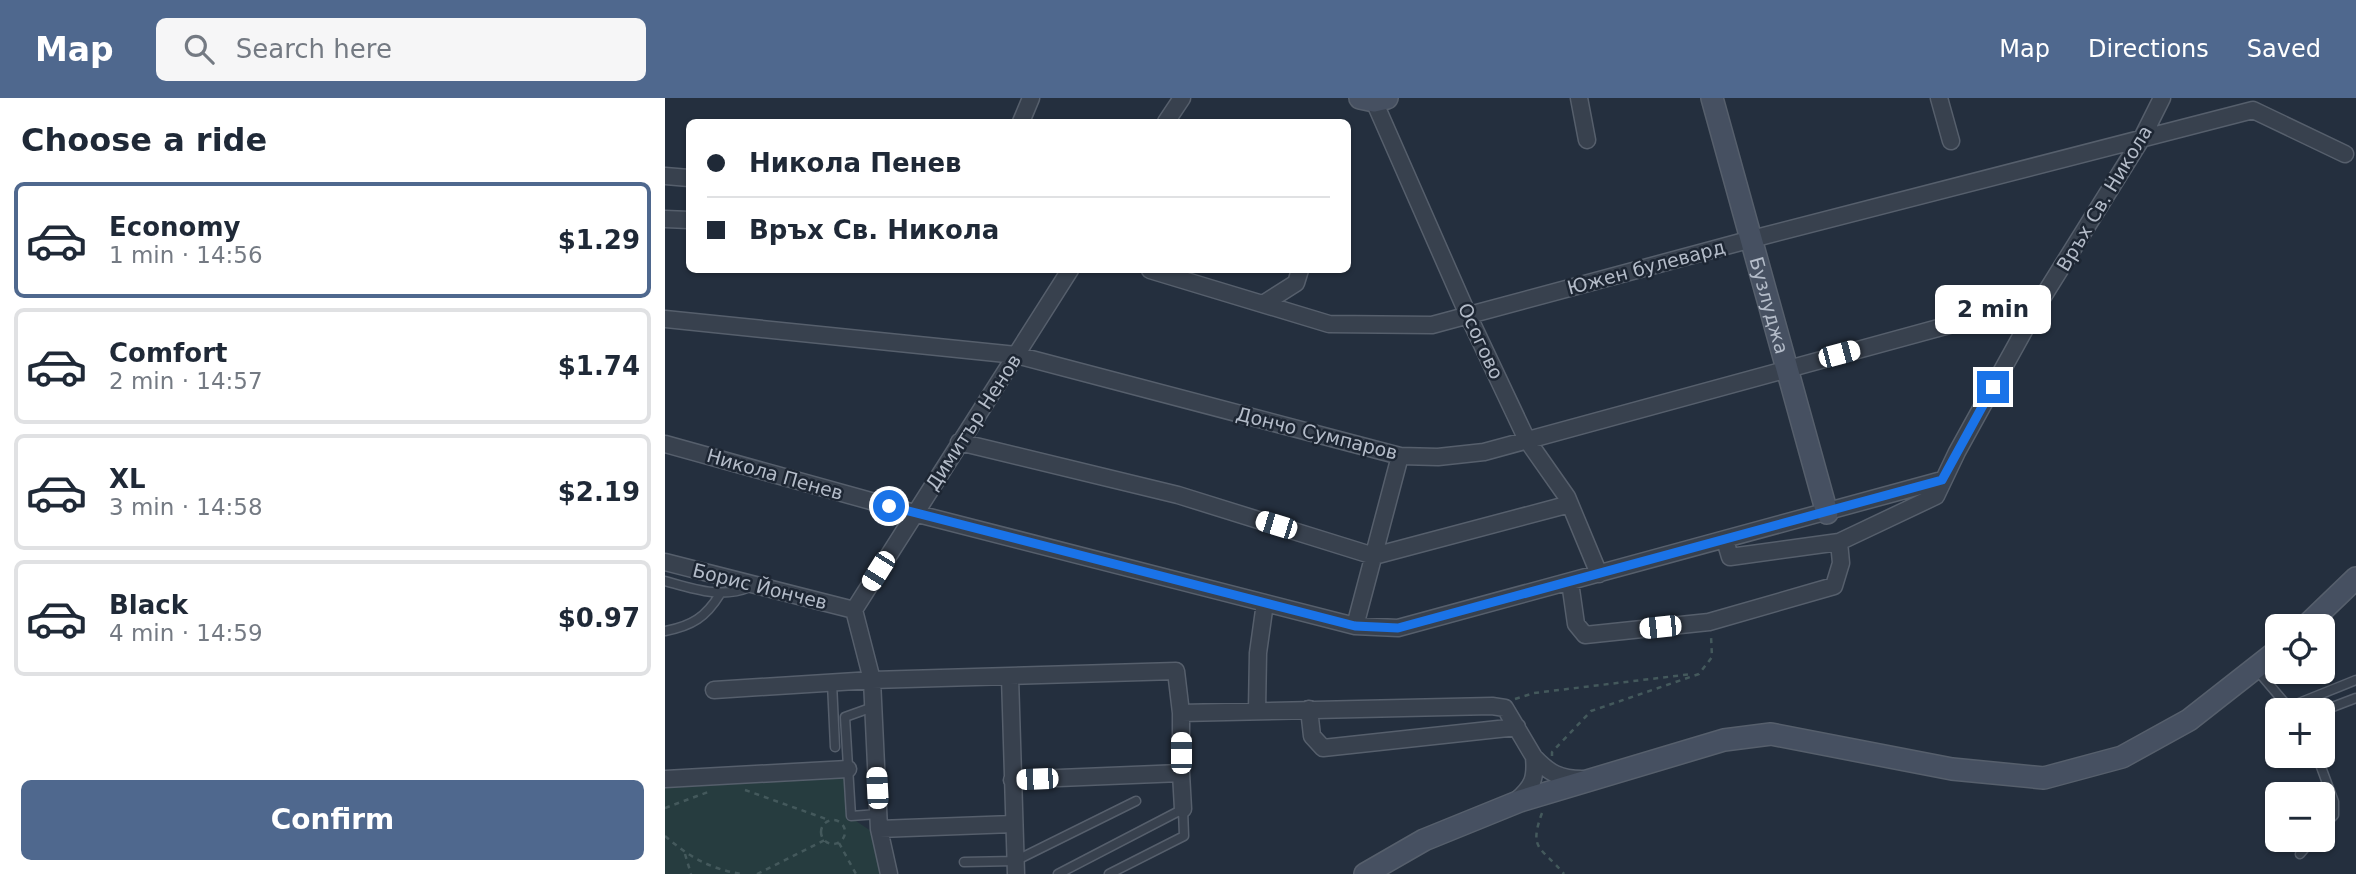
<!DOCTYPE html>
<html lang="en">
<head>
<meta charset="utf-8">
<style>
	:root { --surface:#fff; --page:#f6f6f7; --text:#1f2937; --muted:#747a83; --line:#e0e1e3; --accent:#4f688e }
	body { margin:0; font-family:"DejaVu Sans",sans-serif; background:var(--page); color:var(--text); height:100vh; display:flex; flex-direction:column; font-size:26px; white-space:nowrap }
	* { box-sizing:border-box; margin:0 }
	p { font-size:23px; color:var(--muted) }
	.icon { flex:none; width:38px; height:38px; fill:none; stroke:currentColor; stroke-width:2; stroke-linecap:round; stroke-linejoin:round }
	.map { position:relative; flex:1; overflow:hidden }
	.side { display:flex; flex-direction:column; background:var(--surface); width:665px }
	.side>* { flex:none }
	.banner { position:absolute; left:21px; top:21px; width:665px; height:154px; border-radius:10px; box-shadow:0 2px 5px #0004; display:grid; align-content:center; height:154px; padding:0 21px; background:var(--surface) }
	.tools { position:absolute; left:1600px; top:516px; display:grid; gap:14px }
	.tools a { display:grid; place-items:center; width:70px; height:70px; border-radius:10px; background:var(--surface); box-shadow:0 2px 5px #0004; font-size:35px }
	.end { position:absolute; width:32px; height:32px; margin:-16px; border:9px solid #1a73e8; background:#fff; box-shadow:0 0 0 4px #fff }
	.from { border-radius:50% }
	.bubble { position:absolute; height:49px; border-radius:10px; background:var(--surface); box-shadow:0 2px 5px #0004; font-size:23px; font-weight:700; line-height:49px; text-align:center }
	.car { position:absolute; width:21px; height:42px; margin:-21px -10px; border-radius:9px; box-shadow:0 0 5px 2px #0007; background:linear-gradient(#fff 24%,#345 0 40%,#fff 0 76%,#345 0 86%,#fff 0) }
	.banner b { display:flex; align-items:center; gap:24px; height:66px; font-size:26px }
	.banner b+b { border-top:2px solid var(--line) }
	.banner i { width:18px; height:18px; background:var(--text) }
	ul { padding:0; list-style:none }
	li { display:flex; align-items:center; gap:21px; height:116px; margin:0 14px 10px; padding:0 7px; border:4px solid var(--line); border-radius:10px }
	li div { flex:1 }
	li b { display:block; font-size:26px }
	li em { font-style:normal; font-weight:700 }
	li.current { border-color:var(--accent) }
	li>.icon { width:63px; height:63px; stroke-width:1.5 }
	h2 { padding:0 21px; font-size:32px; line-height:84px }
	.primary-button { display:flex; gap:14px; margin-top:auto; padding:14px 21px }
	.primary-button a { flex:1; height:80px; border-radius:10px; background:var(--accent); color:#fff; font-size:28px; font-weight:700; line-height:80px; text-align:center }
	header { display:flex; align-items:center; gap:42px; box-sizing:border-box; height:98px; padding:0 35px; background:var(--accent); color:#fff }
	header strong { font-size:33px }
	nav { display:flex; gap:38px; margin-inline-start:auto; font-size:24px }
	.search { width:490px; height:63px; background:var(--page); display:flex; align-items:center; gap:18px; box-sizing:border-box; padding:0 24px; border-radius:10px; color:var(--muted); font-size:26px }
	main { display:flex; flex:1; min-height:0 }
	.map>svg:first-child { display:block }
	.green { fill:#263c3f }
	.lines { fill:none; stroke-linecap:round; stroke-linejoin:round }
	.lane-casing { stroke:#565f6c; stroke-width:11 }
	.street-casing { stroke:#565f6c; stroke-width:19 }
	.secondary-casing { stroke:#565f6c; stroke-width:24 }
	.path { stroke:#44595c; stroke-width:2.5; stroke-dasharray:5 5; stroke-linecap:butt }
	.lane { stroke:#38414e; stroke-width:8 }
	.street { stroke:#38414e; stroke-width:16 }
	.secondary { stroke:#465061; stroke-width:21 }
	.route { stroke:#1a73e8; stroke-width:9 }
	.labels { text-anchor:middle; stroke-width:5; stroke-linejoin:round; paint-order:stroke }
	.street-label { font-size:19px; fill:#b4bcc9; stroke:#1d2633 }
</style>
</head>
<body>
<header>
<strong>Map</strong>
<div class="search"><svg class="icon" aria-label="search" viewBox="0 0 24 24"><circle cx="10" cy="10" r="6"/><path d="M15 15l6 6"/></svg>Search here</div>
<nav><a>Map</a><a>Directions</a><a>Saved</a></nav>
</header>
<main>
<section class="side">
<h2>Choose a ride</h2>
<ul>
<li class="current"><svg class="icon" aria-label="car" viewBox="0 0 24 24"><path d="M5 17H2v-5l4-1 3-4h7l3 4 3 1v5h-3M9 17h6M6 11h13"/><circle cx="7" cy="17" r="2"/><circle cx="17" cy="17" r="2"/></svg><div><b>Economy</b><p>1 min · 14:56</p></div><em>$1.29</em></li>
<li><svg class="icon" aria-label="car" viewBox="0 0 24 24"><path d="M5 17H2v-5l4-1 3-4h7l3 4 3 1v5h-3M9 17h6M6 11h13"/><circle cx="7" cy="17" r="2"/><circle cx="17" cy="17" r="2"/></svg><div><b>Comfort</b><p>2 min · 14:57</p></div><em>$1.74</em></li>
<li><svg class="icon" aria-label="car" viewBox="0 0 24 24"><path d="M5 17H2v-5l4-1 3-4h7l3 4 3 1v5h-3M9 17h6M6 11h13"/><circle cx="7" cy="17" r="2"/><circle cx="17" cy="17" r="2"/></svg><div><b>XL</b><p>3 min · 14:58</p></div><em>$2.19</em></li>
<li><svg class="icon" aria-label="car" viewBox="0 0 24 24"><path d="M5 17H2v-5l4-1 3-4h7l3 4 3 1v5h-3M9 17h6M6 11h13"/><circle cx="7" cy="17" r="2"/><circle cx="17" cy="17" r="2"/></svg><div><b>Black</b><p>4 min · 14:59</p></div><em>$0.97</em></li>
</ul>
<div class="primary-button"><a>Confirm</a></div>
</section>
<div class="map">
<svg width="1691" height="776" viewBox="0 0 1691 776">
	<rect width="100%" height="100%" fill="#242f3e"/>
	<path class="green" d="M181 674 182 717 206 733 219 776H0V685Z"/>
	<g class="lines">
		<g class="lane-casing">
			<path id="lane" d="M0 483C29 491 56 501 85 489
				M0 533C27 528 41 519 55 496
				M1591 571 1625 611
				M167 585 170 649
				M208 609 180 619 186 718 213 716
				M1624 609 1691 582
				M1657 613 1691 600
				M1652 658 1669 704V717L1657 729
				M1635 756 1647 742
				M299 764 350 763 471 703
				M393 776 518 711
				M444 776 519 738 518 711"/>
		</g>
		<g class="street-casing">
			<path id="street" d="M914 0 922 42
				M1274 0 1286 43
				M709 3 803 217 862 342 902 399 934 476
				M356 24 366 0
				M501 24 517 0
				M0 78 24 80
				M0 121 24 122
				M485 172 664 226 767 227 1087 141 1588 12 1680 56
				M598 206 631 185 635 172
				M0 221 351 257 735 358 773 359 819 354 1376 202
				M294 344 513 397 709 458 905 406
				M0 346 249 415 690 528 733 530 1277 382
				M1060 442 1065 459 1174 444 1271 398 1292 354 1376 202 1477 40 1497 0
				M0 464 189 512
				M905 484 911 526 920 537 1044 524 1169 488 1176 465 1174 444
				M189 512 405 172
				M189 512 207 582 214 731 224 776
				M690 528 735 358
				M345 579 351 776
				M49 592 207 582 511 573 516 615
				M644 611 647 638 658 650 852 629
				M592 612 593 555 600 505
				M516 675 518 711
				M0 681 183 671
				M347 682 516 675V615L827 608 840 610 869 659
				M852 702C868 688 871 680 869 659 884 675 895 681 917 681
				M214 731 348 726"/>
		</g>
		<g class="secondary-casing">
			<g id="secondary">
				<path d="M695 0 709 3 722 0"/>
				<path id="s1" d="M1047 0 1162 415"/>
				<path d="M1641 528 1691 480"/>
				<path d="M700 776 759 742 855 703 1059 642 1106 636 1287 671 1379 680 1457 659 1524 622 1612 553"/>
			</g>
		</g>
		<path class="path" d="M850 601 869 595 1027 576
			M887 658V654L926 613 1034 576 1047 559 1046 538
			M80 692 164 722
			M0 710 43 694
			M877 715C863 753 877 749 899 776
			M156 734a12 12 0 1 1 24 0a12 12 0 1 1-24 0Z
			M0 738C24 759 45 771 77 776
			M174 745 191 776
			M20 756 26 776
			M92 776 160 742"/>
		<use href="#lane" class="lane"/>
		<use href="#street" class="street"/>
		<use href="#secondary" class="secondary"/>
	</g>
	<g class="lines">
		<path class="route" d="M224 408 690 528 733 530 1277 382 1328 289"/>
	</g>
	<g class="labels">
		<g class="street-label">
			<text transform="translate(1439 100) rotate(-59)" y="7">Връх Св. Никола</text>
			<text transform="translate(981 169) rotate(-15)" y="7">Южен булевард</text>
			<text dy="7" stroke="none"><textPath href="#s1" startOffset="215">Бузлуджа</textPath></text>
			<text transform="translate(816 243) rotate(65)" y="7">Осогово</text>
			<text transform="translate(308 324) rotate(-57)" y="7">Димитър Ненов</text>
			<text transform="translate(652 335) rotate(14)" y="7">Дончо Сумпаров</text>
			<text transform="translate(110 376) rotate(16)" y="7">Никола Пенев</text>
			<text transform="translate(95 488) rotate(14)" y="7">Борис Йончев</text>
		</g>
	</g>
</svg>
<div class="tools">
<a><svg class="icon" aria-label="locate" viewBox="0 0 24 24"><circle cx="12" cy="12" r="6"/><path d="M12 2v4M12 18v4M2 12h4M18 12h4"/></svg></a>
<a>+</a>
<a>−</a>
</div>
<i class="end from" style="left:224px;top:408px"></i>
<i class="end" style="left:1328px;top:289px"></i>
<div class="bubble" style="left:1270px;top:187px;width:116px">2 min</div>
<i class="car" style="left:1174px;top:256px;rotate:75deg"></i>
<i class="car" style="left:611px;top:427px;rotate:287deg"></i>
<i class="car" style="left:213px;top:473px;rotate:212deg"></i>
<i class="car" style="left:995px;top:529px;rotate:264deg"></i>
<i class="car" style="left:516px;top:655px;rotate:0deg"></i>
<i class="car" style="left:372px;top:681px;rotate:268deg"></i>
<i class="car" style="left:212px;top:690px;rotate:357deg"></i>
<div class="banner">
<b><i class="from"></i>Никола Пенев</b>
<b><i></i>Връх Св. Никола</b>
</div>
</div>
</main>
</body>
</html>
